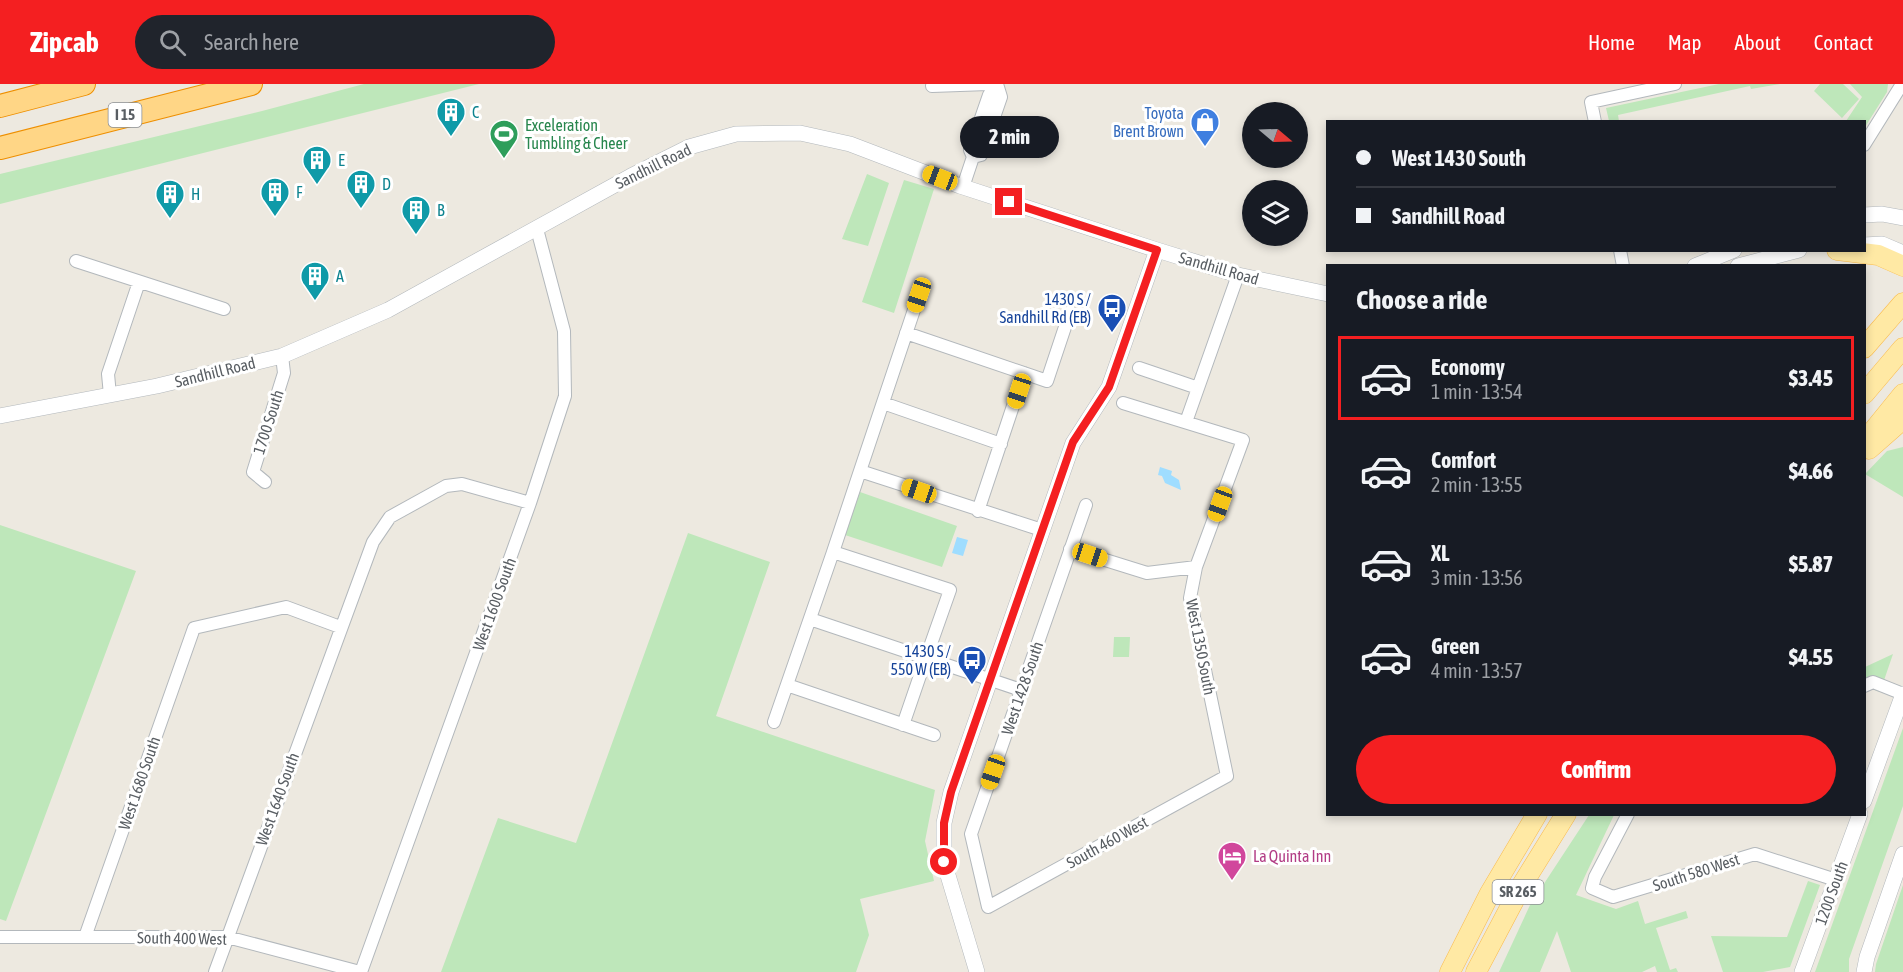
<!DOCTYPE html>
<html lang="en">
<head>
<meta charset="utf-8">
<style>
	:root { --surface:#171b24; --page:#20242c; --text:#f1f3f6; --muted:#9ea1a6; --line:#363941; --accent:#f41f21 }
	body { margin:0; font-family:"Asap Condensed",sans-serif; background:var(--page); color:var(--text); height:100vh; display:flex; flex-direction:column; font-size:22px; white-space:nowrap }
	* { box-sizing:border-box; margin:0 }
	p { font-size:20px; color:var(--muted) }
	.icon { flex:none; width:33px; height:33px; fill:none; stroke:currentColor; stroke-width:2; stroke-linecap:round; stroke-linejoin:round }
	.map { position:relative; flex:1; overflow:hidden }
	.panel { position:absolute; left:1326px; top:180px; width:540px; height:552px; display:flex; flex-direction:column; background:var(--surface); border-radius:0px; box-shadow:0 3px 9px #0003 }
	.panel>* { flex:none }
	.guide { position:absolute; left:1326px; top:36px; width:540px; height:132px; border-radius:0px; box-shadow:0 3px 9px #0003; display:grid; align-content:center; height:132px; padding:0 30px; background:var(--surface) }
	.needle { width:39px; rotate:109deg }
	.tools { position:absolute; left:1242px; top:18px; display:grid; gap:12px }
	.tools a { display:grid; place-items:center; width:66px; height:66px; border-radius:50%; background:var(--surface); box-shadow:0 3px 9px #0003; font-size:30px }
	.end { position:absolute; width:27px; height:27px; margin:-14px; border:8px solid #f41f21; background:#fff; box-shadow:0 0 0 3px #fff }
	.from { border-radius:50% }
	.bubble { position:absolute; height:42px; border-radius:21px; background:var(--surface); box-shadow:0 3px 9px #0003; font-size:20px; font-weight:800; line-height:42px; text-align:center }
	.car { position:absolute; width:18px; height:36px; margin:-18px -9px; border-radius:8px; box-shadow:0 0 4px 2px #0007; background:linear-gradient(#f5c518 24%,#345 0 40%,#f5c518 0 76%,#345 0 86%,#f5c518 0) }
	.guide b { display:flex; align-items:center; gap:21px; height:57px; font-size:22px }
	.guide b+b { border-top:2px solid var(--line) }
	.guide i { width:15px; height:15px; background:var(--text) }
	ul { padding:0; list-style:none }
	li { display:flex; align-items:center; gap:18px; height:84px; margin:0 12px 9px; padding:0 18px; border:3px solid transparent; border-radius:0px }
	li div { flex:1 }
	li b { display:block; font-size:22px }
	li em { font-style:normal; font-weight:800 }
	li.selected { border-color:var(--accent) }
	li>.icon { width:54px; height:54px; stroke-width:1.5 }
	h2 { padding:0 30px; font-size:27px; line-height:72px }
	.primary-button { display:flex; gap:12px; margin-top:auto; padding:12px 30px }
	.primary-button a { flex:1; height:69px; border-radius:36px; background:var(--accent); color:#fff; font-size:24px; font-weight:800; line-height:69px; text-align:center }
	header { display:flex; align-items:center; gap:36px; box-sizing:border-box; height:84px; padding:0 30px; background:var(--accent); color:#fff }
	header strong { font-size:28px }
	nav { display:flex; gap:33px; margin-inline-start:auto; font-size:21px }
	.search { width:420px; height:54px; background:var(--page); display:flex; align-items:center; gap:15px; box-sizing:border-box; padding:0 21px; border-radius:33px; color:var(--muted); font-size:22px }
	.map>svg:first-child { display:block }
	.green { fill:#bee7ba }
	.water { fill:#9fddff }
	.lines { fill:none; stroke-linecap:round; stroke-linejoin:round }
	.minor-casing { stroke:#b3b8bc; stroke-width:14 }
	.tertiary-casing { stroke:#b3b8bc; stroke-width:16 }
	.primary-casing { stroke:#fabb4c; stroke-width:21 }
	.motorway-casing { stroke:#ee8f00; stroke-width:24 }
	.minor { stroke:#fff; stroke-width:12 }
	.tertiary { stroke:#fff; stroke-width:15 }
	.primary { stroke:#ffe9a4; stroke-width:20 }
	.motorway { stroke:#ffd686; stroke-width:22 }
	.route { stroke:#f41f21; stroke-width:8 }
	.labels { text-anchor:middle; stroke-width:6; stroke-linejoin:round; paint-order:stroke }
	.shield { fill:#fff; stroke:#8b8e92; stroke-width:1.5 }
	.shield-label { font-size:15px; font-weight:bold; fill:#595e63 }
	.culture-label { font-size:16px; fill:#0d838f; stroke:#fff; text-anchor:start }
	.shop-label { font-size:16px; fill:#366cbe; stroke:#fff; text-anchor:end }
	.leisure-label { font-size:16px; fill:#27864d; stroke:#fff; text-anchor:start }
	.street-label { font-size:16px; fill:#595e63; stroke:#fff }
	.transit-label { font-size:16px; fill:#164399; stroke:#fff; text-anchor:end }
	.hotel-label { font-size:16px; fill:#b23c85; stroke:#fff; text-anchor:start }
</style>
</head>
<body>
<header>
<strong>Zipcab</strong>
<div class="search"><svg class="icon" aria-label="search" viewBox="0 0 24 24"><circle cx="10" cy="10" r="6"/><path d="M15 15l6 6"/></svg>Search here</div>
<nav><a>Home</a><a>Map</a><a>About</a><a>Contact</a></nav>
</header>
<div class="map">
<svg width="1903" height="888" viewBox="0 0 1903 888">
	<rect width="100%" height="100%" fill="#ede9e0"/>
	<path class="green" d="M364 0H479L0 120V90L262 27Z
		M1719 0H1780L1751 5 1750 2 1618 31 1619 37H1609L1606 24Z
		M1820 0H1843L1859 15 1842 34 1814 7Z
		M1850 0H1888L1887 8 1865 43 1864 38 1846 37 1862 13Z
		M867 90 889 99 868 162 842 155Z
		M904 96 934 105 894 229 862 218Z
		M1903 363V413L1865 390 1887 367Z
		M860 408 957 442 942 483 845 451Z
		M0 441 136 487 6 837 0 835Z
		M688 449 770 478 716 632 935 706 925 757 934 797 860 815 869 851 856 888H441L498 734 576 759Z
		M1114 553H1130L1129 573H1113Z
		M1893 570 1880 608 1872 605 1865 608V583Z
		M1903 644V722L1849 875V888H1815Z
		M1589 731H1614L1576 811 1616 825 1638 817 1645 840 1686 827 1688 834 1656 844 1670 886 1676 884 1678 888H1657L1655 882 1642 888H1571L1557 847 1540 888H1499L1530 821Z
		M1808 797 1820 801 1790 883 1763 888H1723L1711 852 1787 853Z
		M1903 801V888H1875L1876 880Z"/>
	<path class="water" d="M1160 383 1172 387 1171 391 1179 396 1181 406 1165 399 1162 392 1158 391Z
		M957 453 968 456 963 472 952 469Z"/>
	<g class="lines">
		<g class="minor-casing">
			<path id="minor" d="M932 2 988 0
				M1595 38 1591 18 1675 0
				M1864 61 1902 0
				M973 73 981 71 1001 13 997 0
				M963 103 973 73 970 66 989 11 997 0
				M1620 166 1623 182
				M76 177 224 225
				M919 211 860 387 1042 446
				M906 249 1047 297 1070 228
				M1139 284 1198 304 1186 338
				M1198 304 1238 191
				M110 311 108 290 139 198
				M883 319 1001 360
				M265 398 253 388 284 289 282 272
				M1086 421 971 750 988 823 1227 692 1190 514 1196 483 1243 356 1123 319
				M978 427 1024 289
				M1070 465 1147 489 1196 483
				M833 468 860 387
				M810 535 926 574 903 641
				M787 601 934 651
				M1864 602 1873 598 1903 610
				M774 638 833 468 950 506 926 574 1021 606
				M1628 730 1595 793 1592 804 1613 813 1755 770 1836 796
				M0 853H227L360 888
				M85 853 194 544 286 523 340 543
				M215 888 373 458 390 433 446 402 462 400 530 419
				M361 888 530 419 565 312 564 247 537 145"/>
		</g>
		<g class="tertiary-casing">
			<path id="tertiary" d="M1864 131 1882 130 1903 134
				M1864 161 1882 160 1903 169
				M1695 182 1734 166
				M1738 182 1799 166
				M0 332 157 302 282 272 388 226 631 92 689 63 736 50 800 49 850 60 960 102 1157 166 1238 191 1328 210
				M1864 717 1903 610
				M977 888 944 778V739L951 708 1073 359 1109 303 1157 166
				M1802 888 1860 730
				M1864 888 1867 873 1903 770"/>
		</g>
		<g class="primary-casing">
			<path id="primary" d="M1837 166 1878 171 1903 182
				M1864 264 1903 219
				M1864 310 1903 264
				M1864 358 1903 310
				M1869 365 1903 335
				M1450 888 1490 809 1537 730
				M1476 888 1522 801 1566 730"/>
		</g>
		<g class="motorway-casing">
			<path id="motorway" d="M0 22 84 0
				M0 64 251 0"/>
		</g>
		<use href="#minor" class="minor"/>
		<use href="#tertiary" class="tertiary"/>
		<use href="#primary" class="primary"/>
		<use href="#motorway" class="motorway"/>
	</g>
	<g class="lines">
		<path class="route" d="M944 778V739L951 708 990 596 1073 358 1109 303 1157 166 1009 118"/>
	</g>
	<defs>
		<g id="building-pin" transform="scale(1.5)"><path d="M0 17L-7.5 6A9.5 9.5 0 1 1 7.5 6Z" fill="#0f9aa8" stroke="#fff"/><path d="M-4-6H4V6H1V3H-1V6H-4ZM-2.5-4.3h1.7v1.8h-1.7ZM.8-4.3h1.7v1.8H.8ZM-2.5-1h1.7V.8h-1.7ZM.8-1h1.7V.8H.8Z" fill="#fff"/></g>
		<g id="shop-pin" transform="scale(1.5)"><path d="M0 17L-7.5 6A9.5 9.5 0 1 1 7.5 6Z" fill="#3f7fe0" stroke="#fff"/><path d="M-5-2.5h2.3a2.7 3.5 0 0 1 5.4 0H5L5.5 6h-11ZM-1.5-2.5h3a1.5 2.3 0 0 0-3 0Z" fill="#fff"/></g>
		<g id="stadium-pin" transform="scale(1.5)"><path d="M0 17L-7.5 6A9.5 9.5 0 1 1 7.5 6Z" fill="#2e9e5b" stroke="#fff"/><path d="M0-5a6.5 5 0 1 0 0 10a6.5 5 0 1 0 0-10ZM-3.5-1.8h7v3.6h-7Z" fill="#fff"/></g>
		<g id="bus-pin" transform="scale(1.5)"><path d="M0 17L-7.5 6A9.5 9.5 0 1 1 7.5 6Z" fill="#1a4fb4" stroke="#fff"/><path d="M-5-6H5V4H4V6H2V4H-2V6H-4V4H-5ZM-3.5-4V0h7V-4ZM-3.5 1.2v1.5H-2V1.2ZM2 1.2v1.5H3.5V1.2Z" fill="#fff"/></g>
		<g id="hotel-pin" transform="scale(1.5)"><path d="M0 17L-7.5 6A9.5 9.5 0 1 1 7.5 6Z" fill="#d1479c" stroke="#fff"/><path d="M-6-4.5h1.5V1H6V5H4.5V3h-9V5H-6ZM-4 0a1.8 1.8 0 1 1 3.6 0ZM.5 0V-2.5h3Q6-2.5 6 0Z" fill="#fff"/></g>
	</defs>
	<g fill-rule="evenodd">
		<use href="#building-pin" x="451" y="28"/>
		<use href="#shop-pin" x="1205" y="38"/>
		<use href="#stadium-pin" x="504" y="50"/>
		<use href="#building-pin" x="317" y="76"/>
		<use href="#building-pin" x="361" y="100"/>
		<use href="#building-pin" x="275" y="108"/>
		<use href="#building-pin" x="170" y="110"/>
		<use href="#building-pin" x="416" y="126"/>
		<use href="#building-pin" x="315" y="192"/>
		<use href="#bus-pin" x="1112" y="224"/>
		<use href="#bus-pin" x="972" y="576"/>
		<use href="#hotel-pin" x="1232" y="772"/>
	</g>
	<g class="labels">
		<g class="shield">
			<rect x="108.5" y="19" width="33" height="24" rx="4.5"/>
			<rect x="1492.5" y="796" width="51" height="24" rx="4.5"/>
		</g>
		<g class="shield-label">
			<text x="125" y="36">I 15</text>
			<text x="1518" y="813">SR 265</text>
		</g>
		<g class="culture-label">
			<text x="472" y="34">C</text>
			<text x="338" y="82">E</text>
			<text x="382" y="106">D</text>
			<text x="296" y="114">F</text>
			<text x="191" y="116">H</text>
			<text x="437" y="132">B</text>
			<text x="336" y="198">A</text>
		</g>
		<g class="shop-label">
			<text x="1184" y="35">Toyota<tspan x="1184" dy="18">Brent Brown</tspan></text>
		</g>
		<g class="leisure-label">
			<text x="525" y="47">Exceleration<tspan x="525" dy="18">Tumbling &amp; Cheer</tspan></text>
		</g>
		<g class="street-label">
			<text transform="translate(653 82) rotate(-26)" y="6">Sandhill Road</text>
			<text transform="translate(1219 184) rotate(16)" y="6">Sandhill Road</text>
			<text transform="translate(215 288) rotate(-14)" y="6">Sandhill Road</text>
			<text transform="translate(268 338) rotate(-72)" y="6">1700 South</text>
			<text transform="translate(494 520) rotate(-70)" y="6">West 1600 South</text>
			<text transform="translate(1201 563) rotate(79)" y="6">West 1350 South</text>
			<text transform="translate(1022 604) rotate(-71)" y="6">West 1428 South</text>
			<text transform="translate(139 699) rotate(-71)" y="6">West 1680 South</text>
			<text transform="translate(277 715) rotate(-70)" y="6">West 1640 South</text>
			<text transform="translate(1107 758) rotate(-29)" y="6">South 460 West</text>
			<text transform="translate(1696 788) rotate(-18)" y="6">South 580 West</text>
			<text transform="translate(1831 809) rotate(-70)" y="6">1200 South</text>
			<text transform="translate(182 854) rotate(1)" y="6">South 400 West</text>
		</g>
		<g class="transit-label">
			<text x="1091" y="221">1430 S /<tspan x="1091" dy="18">Sandhill Rd (EB)</tspan></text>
			<text x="951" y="573">1430 S /<tspan x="951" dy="18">550 W (EB)</tspan></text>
		</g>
		<g class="hotel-label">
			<text x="1253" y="778">La Quinta Inn</text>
		</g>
	</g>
</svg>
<div class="tools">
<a><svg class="needle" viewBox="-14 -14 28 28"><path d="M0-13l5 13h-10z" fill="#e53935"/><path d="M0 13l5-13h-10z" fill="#9ea1a6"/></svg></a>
<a><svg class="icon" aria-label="layers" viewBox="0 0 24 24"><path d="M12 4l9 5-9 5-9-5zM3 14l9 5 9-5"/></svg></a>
</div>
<i class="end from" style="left:944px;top:778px"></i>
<i class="end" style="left:1009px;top:118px"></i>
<div class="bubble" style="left:960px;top:32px;width:99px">2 min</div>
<i class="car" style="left:940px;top:94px;rotate:291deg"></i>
<i class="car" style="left:919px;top:211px;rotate:199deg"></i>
<i class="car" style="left:1019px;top:307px;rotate:198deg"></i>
<i class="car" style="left:919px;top:407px;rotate:289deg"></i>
<i class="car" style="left:1220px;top:420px;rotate:200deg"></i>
<i class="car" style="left:1090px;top:471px;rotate:108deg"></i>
<i class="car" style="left:993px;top:688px;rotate:199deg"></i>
<div class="guide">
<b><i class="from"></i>West 1430 South</b>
<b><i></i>Sandhill Road</b>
</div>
<section class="panel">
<h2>Choose a ride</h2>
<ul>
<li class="selected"><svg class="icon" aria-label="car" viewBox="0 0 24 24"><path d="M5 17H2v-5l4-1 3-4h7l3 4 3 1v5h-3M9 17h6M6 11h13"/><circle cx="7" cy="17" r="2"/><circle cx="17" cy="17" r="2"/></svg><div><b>Economy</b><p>1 min · 13:54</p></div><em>$3.45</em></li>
<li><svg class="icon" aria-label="car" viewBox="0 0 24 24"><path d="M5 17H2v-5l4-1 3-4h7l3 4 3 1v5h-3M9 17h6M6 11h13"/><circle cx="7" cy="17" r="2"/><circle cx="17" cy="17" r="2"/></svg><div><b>Comfort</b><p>2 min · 13:55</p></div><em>$4.66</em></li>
<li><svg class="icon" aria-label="car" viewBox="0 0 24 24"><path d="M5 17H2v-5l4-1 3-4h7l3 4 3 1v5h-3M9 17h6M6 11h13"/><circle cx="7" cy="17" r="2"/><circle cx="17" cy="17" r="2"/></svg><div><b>XL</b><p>3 min · 13:56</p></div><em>$5.87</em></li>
<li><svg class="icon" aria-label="car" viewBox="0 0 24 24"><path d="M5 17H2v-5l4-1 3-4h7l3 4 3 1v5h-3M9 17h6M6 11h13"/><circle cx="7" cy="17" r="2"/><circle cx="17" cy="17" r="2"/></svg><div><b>Green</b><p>4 min · 13:57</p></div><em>$4.55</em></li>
</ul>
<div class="primary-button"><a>Confirm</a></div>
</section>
</div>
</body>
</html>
